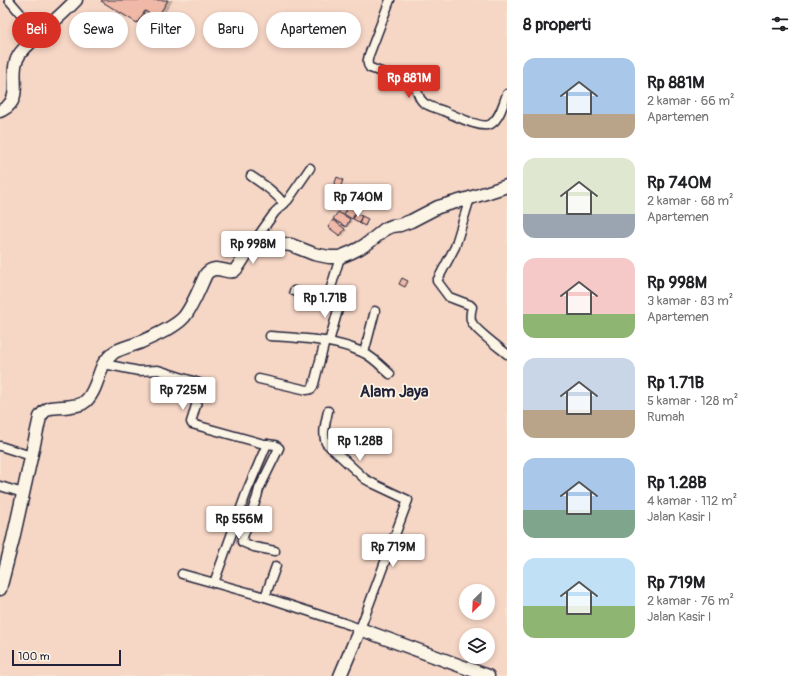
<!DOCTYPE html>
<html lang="id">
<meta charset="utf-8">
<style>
:root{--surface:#fff;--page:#f6f6f6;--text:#202124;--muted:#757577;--accent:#d93025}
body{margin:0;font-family:Pangolin,sans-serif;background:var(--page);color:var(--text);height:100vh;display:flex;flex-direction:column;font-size:15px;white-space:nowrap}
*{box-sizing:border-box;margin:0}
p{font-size:13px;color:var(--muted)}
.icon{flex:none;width:22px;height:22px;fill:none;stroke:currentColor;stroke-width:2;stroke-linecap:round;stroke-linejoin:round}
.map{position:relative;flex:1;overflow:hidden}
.details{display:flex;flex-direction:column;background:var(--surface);width:300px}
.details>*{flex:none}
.guide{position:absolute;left:12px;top:12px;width:380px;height:36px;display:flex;gap:8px}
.needle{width:26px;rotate:204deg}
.controls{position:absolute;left:459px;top:584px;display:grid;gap:8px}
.controls a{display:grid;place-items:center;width:36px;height:36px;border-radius:50%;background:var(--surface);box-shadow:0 2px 6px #0003;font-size:20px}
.scale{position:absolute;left:12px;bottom:10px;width:109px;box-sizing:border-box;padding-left:4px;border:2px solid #22223b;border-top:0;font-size:11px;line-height:14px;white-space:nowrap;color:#22223b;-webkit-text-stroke:3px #fcf5e5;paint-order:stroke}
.price{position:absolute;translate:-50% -34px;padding:0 9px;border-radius:4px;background:#fff;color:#222;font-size:13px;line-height:26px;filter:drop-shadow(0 1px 2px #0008)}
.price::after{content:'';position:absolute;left:50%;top:24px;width:12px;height:9px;margin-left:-6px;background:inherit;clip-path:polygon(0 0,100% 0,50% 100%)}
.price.current{background:var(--accent);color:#fff}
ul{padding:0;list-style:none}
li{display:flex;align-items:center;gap:12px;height:100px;padding:0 16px}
li span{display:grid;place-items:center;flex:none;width:112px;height:80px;border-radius:12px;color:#555}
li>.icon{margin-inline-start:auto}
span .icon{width:48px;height:48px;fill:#fffc;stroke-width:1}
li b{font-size:17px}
h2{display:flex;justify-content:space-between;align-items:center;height:48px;padding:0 16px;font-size:17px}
.chip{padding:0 14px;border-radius:18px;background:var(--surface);box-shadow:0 2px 6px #0003;font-size:14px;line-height:36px}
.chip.current{background:var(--accent);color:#fff}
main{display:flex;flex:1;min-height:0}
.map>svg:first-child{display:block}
.built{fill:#f6d6c5;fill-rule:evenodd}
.shadow{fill:#0003}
.building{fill:#f0b8a6;stroke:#22223b}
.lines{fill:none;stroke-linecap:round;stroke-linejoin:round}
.street-casing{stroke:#22223b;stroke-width:11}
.secondary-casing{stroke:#22223b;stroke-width:15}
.street{stroke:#fcf5e5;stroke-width:8}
.secondary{stroke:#fcf5e5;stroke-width:12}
.labels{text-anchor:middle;stroke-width:3.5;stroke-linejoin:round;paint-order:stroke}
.quarter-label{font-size:16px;font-weight:bold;fill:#22223b;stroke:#fcf5e5}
</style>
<main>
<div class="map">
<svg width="507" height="676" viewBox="0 0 507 676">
<rect width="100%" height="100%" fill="#f8e3d2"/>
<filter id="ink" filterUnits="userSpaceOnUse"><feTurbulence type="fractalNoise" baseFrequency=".025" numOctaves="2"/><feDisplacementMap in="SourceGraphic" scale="8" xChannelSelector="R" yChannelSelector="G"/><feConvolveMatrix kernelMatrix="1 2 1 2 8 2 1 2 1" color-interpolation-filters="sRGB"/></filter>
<g filter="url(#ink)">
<path class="built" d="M0,0h507v676h-507zM466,591h22v22h-22zM466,635h22v22h-22z"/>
<g class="shadow">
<path d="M103,0h70l-12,20 -12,-8 -8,12 -39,-23z"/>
<path d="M338,179l5,3 -6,11 -6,-3z"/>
<path d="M350,207l9,5 -2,3 11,5 -2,5 -20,-11z"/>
<path d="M338,213l14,8 -4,6 -13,-8z"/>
<path d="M333,222l14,8 -4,6 -14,-9z"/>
</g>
<g class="building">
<path d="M102,0h66l-11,18 -12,-7 -8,12 -36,-22z"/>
<path d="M337,177l6,3 -3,8 -6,-3z"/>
<path d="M332,185l7,3 -3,6 -6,-3z"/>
<path d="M349,205l8,5 -5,9 -8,-5z"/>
<path d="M338,212l12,7 -4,8 -13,-8z"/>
<path d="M356,214l6,2 -3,6 -6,-3z"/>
<path d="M362,216l6,3 -3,7 -6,-3z"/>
<path d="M333,220l12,9 -5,7 -12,-9z"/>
<path d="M402,278l6,3 -3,6 -6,-3z"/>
</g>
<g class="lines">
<defs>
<g id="street">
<path d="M9,0l30,35"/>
<path d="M390,0l-21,55c-1,5 -3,8 1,13 14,5 30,9 43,18 7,4 3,11 11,17 6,4 14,6 20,8 10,4 38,19 47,13 9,-6 12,-20 16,-30"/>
<path d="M251,176c13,9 24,16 33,28"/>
<path d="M470,198l-15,49 -18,34 12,16 21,8 2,2c-1,4 -2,9 -1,13 1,8 29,28 36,34"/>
<path d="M251,246l24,-34 13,-12 22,-32"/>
<path d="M294,291c6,1 25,9 30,8 3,-1 5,-5 6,-8l10,-34"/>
<path d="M270,336c28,2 56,3 82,12 4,2 8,3 12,5 10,5 18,14 26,21"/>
<path d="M329,342l12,-43 -2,-4 -9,-4"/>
<path d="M364,353l11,-42"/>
<path d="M104,364l35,7 19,-1 41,13 1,1 1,4 -9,31 -1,3 1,2 72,20h3l-20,47 -33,92"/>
<path d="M259,379l48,11c4,0 6,-2 7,-6l11,-43"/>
<path d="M267,444l8,1 4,3 -20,41 -2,8 -15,43v2l12,5 21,4"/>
<path d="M0,446l31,10"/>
<path d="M0,486l23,7"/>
<path d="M182,574l83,23 85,28 10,4 48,-129 -34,-16 -9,-5 -39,-36c-4,-10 0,-22 2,-32"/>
<path d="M265,597l11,-31"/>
</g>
<g id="secondary">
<path d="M0,111c2,-1 6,-3 8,-5 13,-11 2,-33 9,-47 3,-8 10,-13 16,-19 14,-13 30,-26 43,-40"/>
<path d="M0,589l13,-50 27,-122c3,-5 5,-7 10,-9 8,-1 27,-1 33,-5 11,-6 15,-27 20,-38 2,-4 7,-9 10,-12 5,-4 21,-8 28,-11 13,-6 33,-14 43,-25 9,-11 16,-30 22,-43 10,-11 20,0 28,-3 3,-1 14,-21 17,-25l22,-3 18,2 23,9 15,3h11l12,-5 8,-4 8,-5 17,-14 7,-3 8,-1 11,-4 27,-14 32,-9 37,-12"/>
<path d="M340,676l20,-47 128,47"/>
</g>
</defs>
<use href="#street" class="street-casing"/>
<use href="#secondary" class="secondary-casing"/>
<use href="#street" class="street"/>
<use href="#secondary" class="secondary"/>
</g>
</g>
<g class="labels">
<g class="quarter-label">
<text x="394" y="397">Alam Jaya</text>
</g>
</g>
</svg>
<div class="controls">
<a><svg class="needle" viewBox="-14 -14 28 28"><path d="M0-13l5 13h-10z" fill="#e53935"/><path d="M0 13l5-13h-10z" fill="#757577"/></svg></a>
<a><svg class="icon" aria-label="layers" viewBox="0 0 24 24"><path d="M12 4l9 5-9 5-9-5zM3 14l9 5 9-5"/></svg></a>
</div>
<div class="scale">100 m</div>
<b class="price current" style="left:409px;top:99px">Rp 881M</b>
<b class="price" style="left:358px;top:218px">Rp 740M</b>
<b class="price" style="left:253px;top:265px">Rp 998M</b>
<b class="price" style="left:325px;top:319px">Rp 1.71B</b>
<b class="price" style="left:183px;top:411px">Rp 725M</b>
<b class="price" style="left:360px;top:462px">Rp 1.28B</b>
<b class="price" style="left:239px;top:540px">Rp 556M</b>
<b class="price" style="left:393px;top:568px">Rp 719M</b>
<div class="guide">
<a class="chip current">Beli</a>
<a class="chip">Sewa</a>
<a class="chip">Filter</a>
<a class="chip">Baru</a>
<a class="chip">Apartemen</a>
</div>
</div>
<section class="details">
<h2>8 properti<svg class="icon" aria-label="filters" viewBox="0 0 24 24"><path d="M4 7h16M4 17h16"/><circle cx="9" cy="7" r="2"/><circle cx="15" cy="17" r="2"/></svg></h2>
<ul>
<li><span style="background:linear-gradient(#a9c7e8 70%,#b9a48a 0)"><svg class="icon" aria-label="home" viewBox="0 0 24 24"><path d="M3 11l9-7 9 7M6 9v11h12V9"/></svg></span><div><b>Rp 881M</b><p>2 kamar · 66 m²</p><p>Apartemen</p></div></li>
<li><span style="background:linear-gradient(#dfe7d0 70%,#9aa5b1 0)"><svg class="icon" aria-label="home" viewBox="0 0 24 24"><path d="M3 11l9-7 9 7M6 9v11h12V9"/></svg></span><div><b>Rp 740M</b><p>2 kamar · 68 m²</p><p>Apartemen</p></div></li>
<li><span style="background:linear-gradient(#f6c9c9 70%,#8fb573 0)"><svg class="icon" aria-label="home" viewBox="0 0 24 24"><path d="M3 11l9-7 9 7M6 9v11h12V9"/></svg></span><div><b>Rp 998M</b><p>3 kamar · 83 m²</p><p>Apartemen</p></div></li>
<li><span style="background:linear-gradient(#c9d6e8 65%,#b9a48a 0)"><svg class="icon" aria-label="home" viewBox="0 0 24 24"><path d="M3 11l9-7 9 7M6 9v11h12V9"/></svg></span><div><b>Rp 1.71B</b><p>5 kamar · 128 m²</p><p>Rumah</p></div></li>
<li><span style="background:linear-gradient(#a9c7e8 65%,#7fa58c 0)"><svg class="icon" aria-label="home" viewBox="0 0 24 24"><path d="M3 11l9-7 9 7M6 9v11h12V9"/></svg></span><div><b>Rp 1.28B</b><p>4 kamar · 112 m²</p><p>Jalan Kasir I</p></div></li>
<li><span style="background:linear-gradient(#bfe0f5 60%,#8fb573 0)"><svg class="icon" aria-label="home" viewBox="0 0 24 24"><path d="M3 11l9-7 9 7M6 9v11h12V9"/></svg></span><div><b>Rp 719M</b><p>2 kamar · 76 m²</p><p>Jalan Kasir I</p></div></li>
</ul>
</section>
</main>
